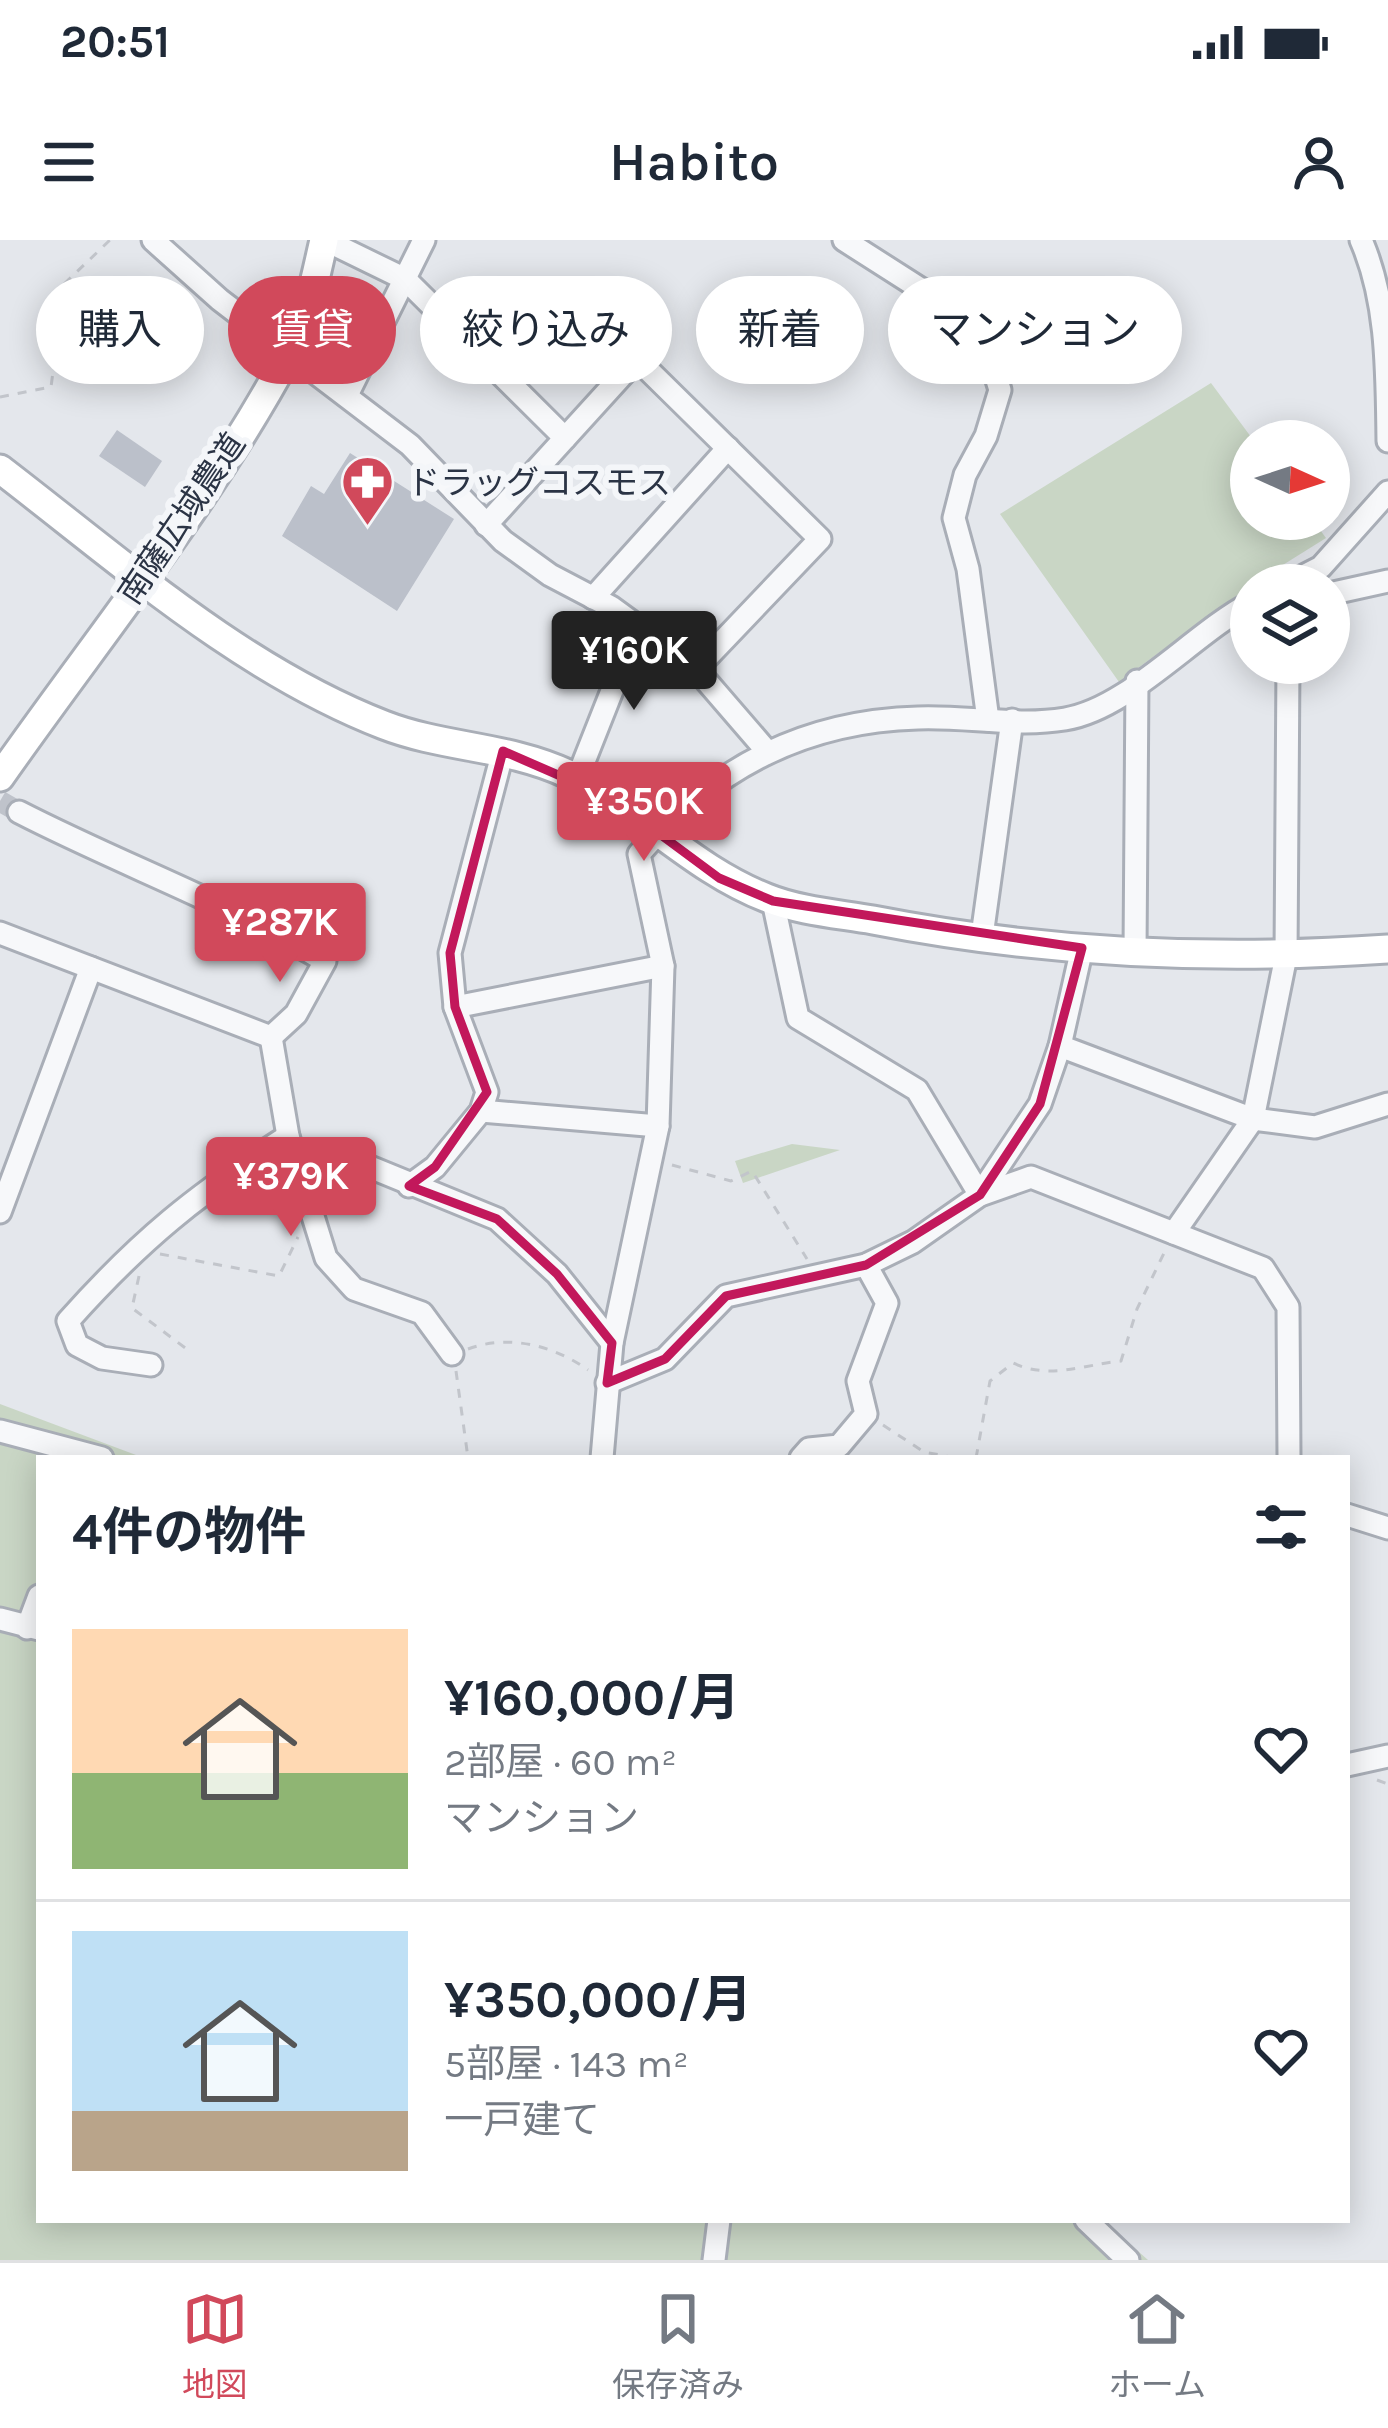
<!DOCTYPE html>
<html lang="ja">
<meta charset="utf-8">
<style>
:root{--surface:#fff;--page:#f2f2f3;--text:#1f2937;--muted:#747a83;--line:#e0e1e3;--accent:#d1495b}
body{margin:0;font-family:Karla,"Noto Sans JP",sans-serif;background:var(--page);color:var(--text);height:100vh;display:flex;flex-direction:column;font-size:45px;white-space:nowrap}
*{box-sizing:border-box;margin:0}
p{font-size:39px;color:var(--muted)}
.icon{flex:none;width:66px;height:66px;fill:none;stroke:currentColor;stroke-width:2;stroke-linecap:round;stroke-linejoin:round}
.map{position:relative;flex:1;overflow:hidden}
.panel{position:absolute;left:36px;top:1215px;width:1314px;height:768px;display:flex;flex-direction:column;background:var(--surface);border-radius:0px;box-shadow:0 6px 30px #0003}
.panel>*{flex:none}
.hud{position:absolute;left:36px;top:36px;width:1317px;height:108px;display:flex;gap:24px}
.needle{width:78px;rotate:93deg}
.fabs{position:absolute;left:1230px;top:180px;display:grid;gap:24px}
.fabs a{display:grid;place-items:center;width:120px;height:120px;border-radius:50%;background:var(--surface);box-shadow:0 6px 30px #0003;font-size:60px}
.price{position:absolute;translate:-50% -102px;padding:0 27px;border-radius:12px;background:var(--accent);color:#fff;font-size:39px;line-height:78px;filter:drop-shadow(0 3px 6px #0008)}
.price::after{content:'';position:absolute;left:50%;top:72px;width:36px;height:27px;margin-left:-18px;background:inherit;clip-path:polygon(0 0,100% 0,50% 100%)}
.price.selected{background:#222;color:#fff}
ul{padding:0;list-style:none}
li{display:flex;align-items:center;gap:36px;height:300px;padding:0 36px}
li+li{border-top:3px solid var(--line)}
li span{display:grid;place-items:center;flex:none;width:336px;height:240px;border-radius:0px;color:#555}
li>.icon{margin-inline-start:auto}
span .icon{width:144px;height:144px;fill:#fffc;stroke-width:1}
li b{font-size:51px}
h2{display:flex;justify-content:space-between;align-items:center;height:144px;padding:0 36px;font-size:51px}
.chip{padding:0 42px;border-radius:54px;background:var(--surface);box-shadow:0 6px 30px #0003;font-size:42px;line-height:108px}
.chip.selected{background:var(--accent);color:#fff}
.status{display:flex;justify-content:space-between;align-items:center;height:84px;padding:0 60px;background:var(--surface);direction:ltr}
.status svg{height:33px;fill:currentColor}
header{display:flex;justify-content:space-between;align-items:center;height:156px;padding:0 36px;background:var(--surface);font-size:54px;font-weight:600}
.dock{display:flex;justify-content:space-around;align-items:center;height:168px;border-top:3px solid var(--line);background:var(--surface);font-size:33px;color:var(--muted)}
.dock a{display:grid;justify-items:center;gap:6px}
.dock .selected{color:var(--accent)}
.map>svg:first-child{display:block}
.green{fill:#c9d6c5}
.building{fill:#bbc0ca}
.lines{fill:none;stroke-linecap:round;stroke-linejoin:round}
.street-tunnel{stroke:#bfc3cb;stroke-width:21;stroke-dasharray:21 10;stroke-linecap:butt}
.street-casing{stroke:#a9aeb7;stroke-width:27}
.secondary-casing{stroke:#a9aeb7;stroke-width:33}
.path{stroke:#c2c5cb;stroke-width:3;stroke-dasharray:9 9;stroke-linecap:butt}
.street{stroke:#f7f8fa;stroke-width:21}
.secondary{stroke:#fff;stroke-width:27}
.marked{fill:none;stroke:#c2185b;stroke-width:9;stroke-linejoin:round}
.labels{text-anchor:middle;stroke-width:12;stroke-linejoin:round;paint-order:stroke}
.poi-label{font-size:33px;fill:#2b3445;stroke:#f4f6f9;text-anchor:start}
.street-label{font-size:33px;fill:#2b3445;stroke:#f4f6f9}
</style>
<div class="status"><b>20:51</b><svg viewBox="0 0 49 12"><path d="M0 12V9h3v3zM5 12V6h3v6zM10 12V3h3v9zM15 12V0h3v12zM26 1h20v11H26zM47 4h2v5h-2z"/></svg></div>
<header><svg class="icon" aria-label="menu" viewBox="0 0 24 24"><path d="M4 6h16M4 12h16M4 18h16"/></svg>Habito<svg class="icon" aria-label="person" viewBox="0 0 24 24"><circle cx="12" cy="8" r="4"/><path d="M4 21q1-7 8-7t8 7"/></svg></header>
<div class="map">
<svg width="1388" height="2020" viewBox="0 0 1388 2020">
<rect width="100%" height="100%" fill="#e4e7ec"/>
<g class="green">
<path d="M1211,143l43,58 -3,78h61l14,19 -75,47 -132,97 -119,-168z"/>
<path d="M792,904l48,6 -97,33 -8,-22z"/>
<path d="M0,1164l144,54h-105v762h1064l45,40h-1148z"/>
</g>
<g class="building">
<path d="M117,190l45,31 -17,26 -46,-31z"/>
<path d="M350,213l104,66 -57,92 -115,-75 29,-50 13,8z"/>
</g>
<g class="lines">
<path class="street-tunnel" d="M0,561l19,11"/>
<defs>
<g id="street">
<path d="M153,0l67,60 190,145 93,96 47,34 61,32 85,62 69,80"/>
<path d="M325,0l80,39 160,159"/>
<path d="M844,0l119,76 26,38 11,36 -14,46 -21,39 -11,43 14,51 20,151"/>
<path d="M1361,0c27,62 26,133 27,201"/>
<path d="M348,153l76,-153"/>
<path d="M486,285l151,-166 183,180 -124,130"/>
<path d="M1286,345l35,-18 67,-75"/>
<path d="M1329,354l59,-13"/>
<path d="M593,358l135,-150"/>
<path d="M577,539l61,-154"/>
<path d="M19,572c101,52 209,91 306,149l-29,53 -25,23"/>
<path d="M773,661l25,117 119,72 63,105"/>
<path d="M0,693l271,104"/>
<path d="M982,696l30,-216"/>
<path d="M1082,708l-22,98 193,73 62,8 73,-23"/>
<path d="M1135,712l2,-271"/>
<path d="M455,767l208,-41"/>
<path d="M271,797l17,99 38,122 28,31 68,24 30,41"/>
<path d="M481,871l177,15"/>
<path d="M297,919l28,-5 40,11 132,54 60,55 55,69"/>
<path d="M409,946l26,-19 46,-56 6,-19 -32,-85 -5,-54 53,-202"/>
<path d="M980,954l60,-90 20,-58"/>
<path d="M0,972l91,-244"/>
<path d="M1174,993l79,-114 33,-163 2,-293"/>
<path d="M151,1125l-49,-7 -25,-13 -9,-24c72,-81 129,-127 220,-185"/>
<path d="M607,1143l58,-24 61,-63 140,-31 47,-23 67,-47 51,-18 232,91 25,39 1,151"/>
<path d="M0,1191l102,27"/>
<path d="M602,1218l10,-115 46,-217 5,-160 -24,-112c75,-86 165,-133 279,-136 48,-2 99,9 147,1 63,-10 129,-86 186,-116"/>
<path d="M801,1218l8,-9 30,-3 27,-32 -8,-33 29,-78 -21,-38"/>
<path d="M1347,1275l41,13"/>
<path d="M0,1379l39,10"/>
<path d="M27,1388l12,-32"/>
<path d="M1347,1525l41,-9"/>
<path d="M1086,1980l42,40"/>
<path d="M714,2020l5,-40"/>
</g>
<g id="secondary">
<path d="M0,229c120,92 242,201 384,256 59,23 125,21 184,49 71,34 124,95 199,124 32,13 72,16 106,22 169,33 343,41 515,29"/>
<path d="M0,537c96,-137 210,-276 289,-424 19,-35 26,-74 35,-113"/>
</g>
</defs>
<use href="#street" class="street-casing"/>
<use href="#secondary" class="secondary-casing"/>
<g class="path">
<path d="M0,157l51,-10 5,-38 -10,-33 14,-28 50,-48"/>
<path d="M672,925l59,16 21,-10 55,88"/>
<path d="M160,1014l119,22 19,-39"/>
<path d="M139,1036l-7,32 56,42"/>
<path d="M468,1109c40,-15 85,-4 120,21"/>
<path d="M456,1131l12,87"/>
<path d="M883,1185l41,27 32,6"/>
<path d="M976,1218l14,-77 23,-18c37,17 69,2 108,-2l16,-52 28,-58"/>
<path d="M1377,1540l11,4"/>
</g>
<use href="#street" class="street"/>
<use href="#secondary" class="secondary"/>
</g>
<path class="marked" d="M503,511l108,47 108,80 54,23 309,47 -42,156 -60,91 -114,70 -140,31 -61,63 -58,24 5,-40 -55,-69 -60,-55 -88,-33 26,-19 52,-75 -32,-85 -5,-54z"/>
<defs>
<symbol id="pharmacy-pin" viewBox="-11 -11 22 30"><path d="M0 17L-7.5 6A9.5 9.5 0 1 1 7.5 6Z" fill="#d1495b" stroke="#f4f6f9"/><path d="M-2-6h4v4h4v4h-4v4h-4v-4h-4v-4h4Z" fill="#fff"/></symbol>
</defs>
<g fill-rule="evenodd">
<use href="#pharmacy-pin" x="338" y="212" width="59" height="81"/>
</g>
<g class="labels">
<g class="poi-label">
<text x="407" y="254">ドラッグコスモス</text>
</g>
<g class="street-label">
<text transform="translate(181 278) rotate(-56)" y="12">南薩広域農道</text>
</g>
</g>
</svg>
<div class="fabs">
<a><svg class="needle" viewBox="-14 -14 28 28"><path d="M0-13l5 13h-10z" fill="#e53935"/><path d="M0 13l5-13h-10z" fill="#747a83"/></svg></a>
<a><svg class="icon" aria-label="layers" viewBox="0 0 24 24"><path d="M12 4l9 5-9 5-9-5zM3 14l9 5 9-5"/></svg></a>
</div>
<b class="price selected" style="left:634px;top:473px">¥160K</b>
<b class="price" style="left:644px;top:624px">¥350K</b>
<b class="price" style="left:280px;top:745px">¥287K</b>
<b class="price" style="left:291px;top:999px">¥379K</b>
<div class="hud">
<a class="chip">購入</a>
<a class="chip selected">賃貸</a>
<a class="chip">絞り込み</a>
<a class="chip">新着</a>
<a class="chip">マンション</a>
</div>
<section class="panel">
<h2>4件の物件<svg class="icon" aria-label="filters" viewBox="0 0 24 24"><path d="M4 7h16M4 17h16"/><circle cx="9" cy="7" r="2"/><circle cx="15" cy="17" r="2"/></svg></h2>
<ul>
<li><span style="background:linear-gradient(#ffd9b3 60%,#8fb573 0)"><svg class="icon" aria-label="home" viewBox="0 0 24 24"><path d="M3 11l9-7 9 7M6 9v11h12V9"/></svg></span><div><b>¥160,000/月</b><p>2部屋 · 60 m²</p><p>マンション</p></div><svg class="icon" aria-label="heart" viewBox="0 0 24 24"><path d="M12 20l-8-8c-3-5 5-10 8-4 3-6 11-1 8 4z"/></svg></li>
<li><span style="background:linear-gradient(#bfe0f5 75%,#b9a48a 0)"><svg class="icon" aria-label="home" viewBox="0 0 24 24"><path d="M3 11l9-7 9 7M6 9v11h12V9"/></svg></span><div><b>¥350,000/月</b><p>5部屋 · 143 m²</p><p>一戸建て</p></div><svg class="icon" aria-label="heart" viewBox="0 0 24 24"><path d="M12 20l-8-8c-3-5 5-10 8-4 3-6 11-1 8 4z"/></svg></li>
</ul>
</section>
</div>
<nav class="dock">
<a class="selected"><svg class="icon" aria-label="map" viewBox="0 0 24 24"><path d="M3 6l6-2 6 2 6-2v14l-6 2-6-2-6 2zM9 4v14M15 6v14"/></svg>地図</a>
<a><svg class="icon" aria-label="saved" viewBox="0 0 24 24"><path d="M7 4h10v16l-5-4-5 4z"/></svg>保存済み</a>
<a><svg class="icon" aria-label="home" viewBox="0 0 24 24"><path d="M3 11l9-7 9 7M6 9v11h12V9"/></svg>ホーム</a>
</nav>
